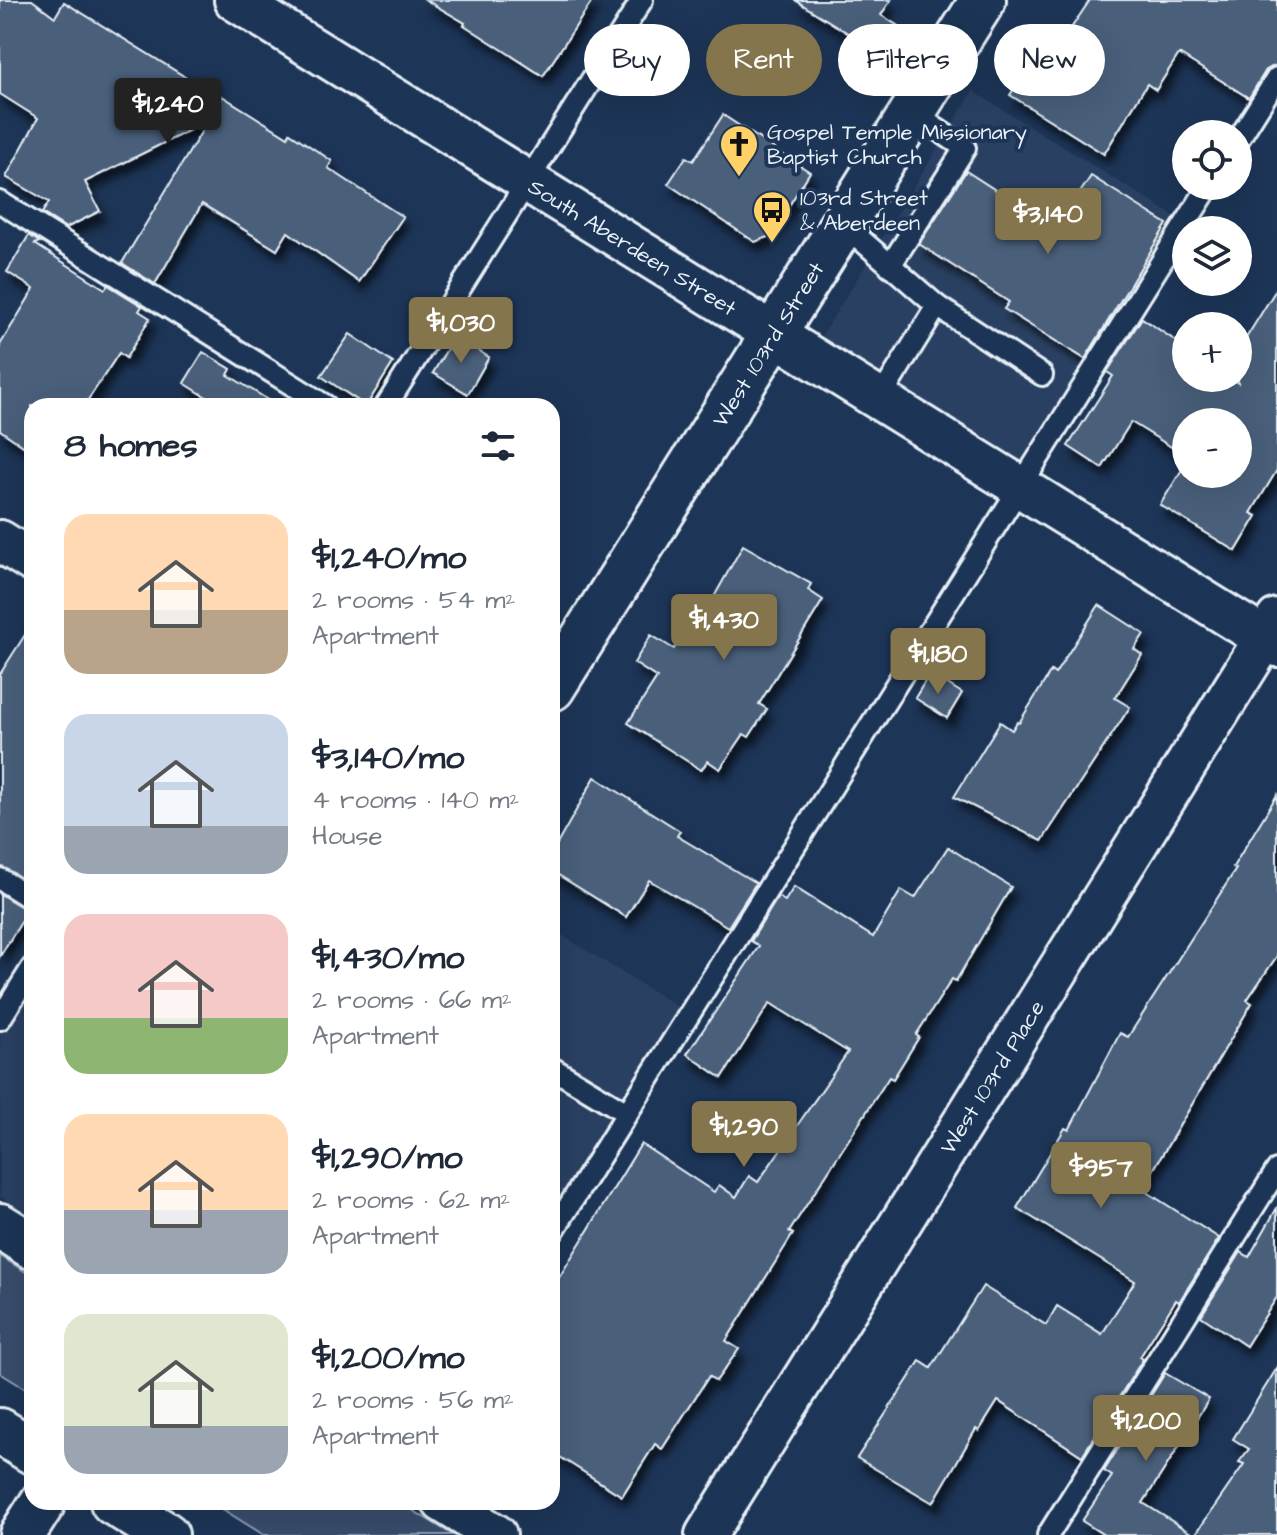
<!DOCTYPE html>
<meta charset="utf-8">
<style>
:root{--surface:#fff;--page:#f2f2f3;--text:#1f2937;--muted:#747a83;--accent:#84754c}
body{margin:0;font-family:"Architects Daughter",sans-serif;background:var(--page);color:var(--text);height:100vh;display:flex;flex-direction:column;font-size:30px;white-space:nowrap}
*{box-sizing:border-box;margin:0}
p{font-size:26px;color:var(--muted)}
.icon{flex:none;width:44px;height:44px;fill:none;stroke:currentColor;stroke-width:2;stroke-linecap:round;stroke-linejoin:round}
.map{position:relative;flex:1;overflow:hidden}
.sheet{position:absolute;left:24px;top:398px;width:536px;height:1112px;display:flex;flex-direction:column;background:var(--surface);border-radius:24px;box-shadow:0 8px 32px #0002}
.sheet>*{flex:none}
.banner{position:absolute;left:584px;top:24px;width:572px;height:72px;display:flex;gap:16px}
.fabs{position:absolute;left:1172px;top:120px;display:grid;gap:16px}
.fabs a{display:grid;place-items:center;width:80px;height:80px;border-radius:50%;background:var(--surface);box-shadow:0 8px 32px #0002;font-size:40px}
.price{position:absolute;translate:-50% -68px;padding:0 18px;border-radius:8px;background:var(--accent);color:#fff;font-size:26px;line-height:52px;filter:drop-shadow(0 2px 4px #0008)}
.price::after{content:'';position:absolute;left:50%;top:48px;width:24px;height:18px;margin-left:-12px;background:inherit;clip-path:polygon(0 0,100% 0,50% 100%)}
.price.current{background:#222;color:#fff}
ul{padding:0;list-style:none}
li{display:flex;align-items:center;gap:24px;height:200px;padding:0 40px}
li span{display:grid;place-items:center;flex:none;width:224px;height:160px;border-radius:24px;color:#555}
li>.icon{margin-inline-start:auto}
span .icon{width:96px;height:96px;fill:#fffc;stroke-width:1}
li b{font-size:34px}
h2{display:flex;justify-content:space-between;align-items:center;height:96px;padding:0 40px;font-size:34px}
.chip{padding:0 28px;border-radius:36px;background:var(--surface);box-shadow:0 8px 32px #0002;font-size:28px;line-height:72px}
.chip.current{background:var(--accent);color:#fff}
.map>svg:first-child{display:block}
.built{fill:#2a4162}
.green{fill:#374d6c;stroke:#909fb2;stroke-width:2}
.building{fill:#495e7a;stroke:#e8f1f8;stroke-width:2;filter:url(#shadow)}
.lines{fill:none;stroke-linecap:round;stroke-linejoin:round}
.lane-casing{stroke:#e8f1f8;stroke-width:26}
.street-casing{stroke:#e8f1f8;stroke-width:46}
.secondary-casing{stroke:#e8f1f8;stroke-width:50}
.highway-casing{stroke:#e8f1f8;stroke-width:50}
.lane{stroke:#1d3557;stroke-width:20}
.street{stroke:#1d3557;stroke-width:40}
.secondary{stroke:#1d3557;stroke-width:44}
.highway{stroke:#1d3557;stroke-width:44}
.labels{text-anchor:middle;stroke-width:8;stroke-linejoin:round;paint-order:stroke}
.poi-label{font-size:22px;fill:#e8f1f8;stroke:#1d3557;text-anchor:start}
.street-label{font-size:22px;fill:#e8f1f8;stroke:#1d3557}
</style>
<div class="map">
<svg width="1277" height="1535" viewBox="0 0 1277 1535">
<defs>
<filter id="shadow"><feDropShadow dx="5" dy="9" stdDeviation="4" flood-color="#0009"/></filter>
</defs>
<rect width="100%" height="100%" fill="#1d3557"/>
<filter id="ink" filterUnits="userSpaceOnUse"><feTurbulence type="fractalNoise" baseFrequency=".0125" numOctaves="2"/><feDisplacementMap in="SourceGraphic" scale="16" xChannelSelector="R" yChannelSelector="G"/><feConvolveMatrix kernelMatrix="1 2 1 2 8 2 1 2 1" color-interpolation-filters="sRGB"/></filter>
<g filter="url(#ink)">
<g class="built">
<path d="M973,91l206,128 -161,259 -205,-128z"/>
<path d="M552,929l131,81 -131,213z"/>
<path d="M32,968v248l-32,-20v-177z"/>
</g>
<g class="green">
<path d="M0,1256l32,20v117l-32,-20z"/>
<path d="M211,1502h188l54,33h-189z"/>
</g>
<g class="building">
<path d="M0,0h32l23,17 9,-15 157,97 1,-3 66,41 2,-4 42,28 -4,7 75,49 -44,65 -71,-50 -11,18 -75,-46 -47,80 -33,-21 86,-142 -123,61 15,29 -34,17 -24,-15 7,-11 -43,-25 32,-59 -38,-24z"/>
<path d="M426,0h167l-50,76 -79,-51 1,-2z"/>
<path d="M795,0h96l-10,15 19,12 -17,28z"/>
<path d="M1090,0h187v65l-11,5 -17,28 -70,-44 -23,36 -9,-6 -43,70 -94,-59 28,-42 11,8z"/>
<path d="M723,115l87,57 -40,64 -15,6 -87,-58 18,-27 7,4z"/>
<path d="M966,171l90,58 35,-53 76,48 -82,135 -81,-50 5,-7 -90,-58z"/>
<path d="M29,235l10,7 -4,2 70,45 3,-4 34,21 -3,5 11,7 -24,40 -7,-5 -35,53h-52v46l-32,-22v-85l34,-56 -27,-17z"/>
<path d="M1277,288v182l-26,43 6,3 -21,35 -76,-46 26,-42v11h52v-52h-52v34l-55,-34 -29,46 -34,-22 45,-70 -6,-4 35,-54 44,30v30h44l8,5v-32z"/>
<path d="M350,334l43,29 -27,43 -45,-30z"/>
<path d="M454,337l35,20 -21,37 -35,-21z"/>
<path d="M203,352l28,17 -3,6 50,31h-57l-37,-23z"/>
<path d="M743,545l68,39 -3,6 15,10 -64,104 8,5 -18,28 -5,-3 -24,35 -12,-8 -7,9 -73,-47 29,-45 -23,-15 17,-28 23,14 25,-39 6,3z"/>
<path d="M1099,605l45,29 -10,15 8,6 -27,43 15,9 -88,134 -88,-44 46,-75 12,8 5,-8 2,1 32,-52 4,3z"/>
<path d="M32,624v260l-32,-18v-192z"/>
<path d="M930,673l32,20 -15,25 -32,-20z"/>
<path d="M595,777l85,54 -3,5 79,47 -28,44 -79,-47 -23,37 -74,-46v-18z"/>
<path d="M1277,795v161l-30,44 5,3 -110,186 77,49 -40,64 -3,-2 -2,3 -34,54 3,2 -61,97 -84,-55 -19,30 -3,-2 -43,74 -76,-45 63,-97 11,7 52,-82 63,39 11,-19 45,28 33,-53 -118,-73 48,-80 4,2 51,-97 8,4 108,-168 -3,-2z"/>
<path d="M948,847l63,40 -55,94 -4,-2 -36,56 3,2 -26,42 -4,-2 -100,155 4,2 -67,107 13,8 -23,32 -7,-5 -47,73 -7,-5 -33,52 -70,-44v-163l89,-145 73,48 5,-7 17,12 13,-21 9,6 90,-130 -78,-49 -48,75 -35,-24 72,-108 -8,-5 27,-44 7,4 9,-14 79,50 28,-47 14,8z"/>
<path d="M0,894l28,17 -28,45z"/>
<path d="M1277,1208v89l-31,49 -45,-30 40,-64 8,5z"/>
<path d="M1277,1368v167h-82l49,-71 -5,-2 10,-13 -16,-10z"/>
<path d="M1165,1373l44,26 -66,104 51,32h-90l-22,-14 30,-45 -8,-5z"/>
</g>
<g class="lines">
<defs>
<g id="lane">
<path d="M1238,140l39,-62"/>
<path d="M0,202l326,204"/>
<path d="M843,224l94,82 -58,94"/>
<path d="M890,266l75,-118 -52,-35"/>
<path d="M937,306l105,69"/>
<path d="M386,406l256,-406"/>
<path d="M0,879l32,20"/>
<path d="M0,1019l32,-51"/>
<path d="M552,1068l75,45"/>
<path d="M552,1233l657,-1047"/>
<path d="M1048,1535l229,-365"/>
</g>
<g id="street">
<path id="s1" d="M235,0l1042,646"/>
<path d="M0,541l32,20"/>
<path d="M443,1502l53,33"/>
<path id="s2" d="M706,1535l571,-916"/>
</g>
<g id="secondary">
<path id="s3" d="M552,688l431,-688"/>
<path d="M0,1226l32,20"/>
<path d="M22,1535l21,-33"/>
</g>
<g id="highway">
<path d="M0,1431l32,20"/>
<path d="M113,1502l53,33"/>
</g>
</defs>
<use href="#lane" class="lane-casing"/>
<use href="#street" class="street-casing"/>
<use href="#secondary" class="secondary-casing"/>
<use href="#highway" class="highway-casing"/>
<use href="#lane" class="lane"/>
<use href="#street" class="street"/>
<use href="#secondary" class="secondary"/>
<use href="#highway" class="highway"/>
</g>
</g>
<defs>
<symbol id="church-pin" viewBox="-11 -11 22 30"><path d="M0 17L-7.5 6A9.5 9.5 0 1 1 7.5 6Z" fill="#ffd166" stroke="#1d3557"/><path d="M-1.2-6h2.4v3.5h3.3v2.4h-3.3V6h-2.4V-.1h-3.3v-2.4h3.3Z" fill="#111"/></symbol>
<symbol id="bus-pin" viewBox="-11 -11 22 30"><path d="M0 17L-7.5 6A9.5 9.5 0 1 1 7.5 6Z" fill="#ffd166" stroke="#1d3557"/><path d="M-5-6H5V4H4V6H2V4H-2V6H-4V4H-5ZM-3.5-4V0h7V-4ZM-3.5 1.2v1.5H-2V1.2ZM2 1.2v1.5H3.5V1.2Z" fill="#111"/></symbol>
</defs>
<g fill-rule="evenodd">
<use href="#church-pin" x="717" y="122" width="44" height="60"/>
<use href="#bus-pin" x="750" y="188" width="44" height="60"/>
</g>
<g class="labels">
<g class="poi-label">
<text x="767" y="139">Gospel Temple Missionary<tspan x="767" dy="25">Baptist Church</tspan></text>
<text x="800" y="205">103rd Street<tspan x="800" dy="25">&amp; Aberdeen</tspan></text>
</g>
<g class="street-label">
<text dy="8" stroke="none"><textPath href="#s1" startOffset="468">South Aberdeen Street</textPath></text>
<text dy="8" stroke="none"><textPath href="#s3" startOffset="406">West 103rd Street</textPath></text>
<text dy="8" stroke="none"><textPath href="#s2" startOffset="540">West 103rd Place</textPath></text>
</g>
</g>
</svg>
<div class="fabs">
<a><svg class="icon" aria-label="locate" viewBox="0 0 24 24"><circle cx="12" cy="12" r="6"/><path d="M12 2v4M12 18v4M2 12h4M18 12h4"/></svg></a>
<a><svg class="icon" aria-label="layers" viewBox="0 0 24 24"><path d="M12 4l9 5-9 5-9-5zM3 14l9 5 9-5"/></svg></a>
<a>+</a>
<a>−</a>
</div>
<b class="price current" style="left:168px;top:146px">$1,240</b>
<b class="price" style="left:1048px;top:256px">$3,140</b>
<b class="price" style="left:461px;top:365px">$1,030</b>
<b class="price" style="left:724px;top:662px">$1,430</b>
<b class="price" style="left:938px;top:696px">$1,180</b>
<b class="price" style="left:744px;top:1169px">$1,290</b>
<b class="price" style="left:1101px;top:1210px">$957</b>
<b class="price" style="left:1146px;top:1463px">$1,200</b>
<div class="banner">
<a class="chip">Buy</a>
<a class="chip current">Rent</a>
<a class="chip">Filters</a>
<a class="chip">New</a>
</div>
<section class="sheet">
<h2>8 homes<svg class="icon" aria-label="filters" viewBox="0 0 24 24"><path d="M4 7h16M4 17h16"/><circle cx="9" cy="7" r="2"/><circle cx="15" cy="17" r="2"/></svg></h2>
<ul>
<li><span style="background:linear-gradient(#ffd9b3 60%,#b9a48a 0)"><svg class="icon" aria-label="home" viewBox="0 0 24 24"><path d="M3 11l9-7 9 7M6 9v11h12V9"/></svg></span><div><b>$1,240/mo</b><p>2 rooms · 54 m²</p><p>Apartment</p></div></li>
<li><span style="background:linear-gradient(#c9d6e8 70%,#9aa5b1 0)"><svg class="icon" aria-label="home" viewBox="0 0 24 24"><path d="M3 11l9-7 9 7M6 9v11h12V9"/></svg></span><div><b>$3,140/mo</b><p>4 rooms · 140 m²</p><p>House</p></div></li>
<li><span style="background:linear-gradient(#f6c9c9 65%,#8fb573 0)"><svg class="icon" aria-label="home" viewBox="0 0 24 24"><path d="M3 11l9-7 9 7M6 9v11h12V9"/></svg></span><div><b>$1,430/mo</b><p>2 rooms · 66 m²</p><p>Apartment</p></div></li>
<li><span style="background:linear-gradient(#ffd9b3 60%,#9aa5b1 0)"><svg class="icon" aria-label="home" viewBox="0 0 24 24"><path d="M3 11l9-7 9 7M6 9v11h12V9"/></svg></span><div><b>$1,290/mo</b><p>2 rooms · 62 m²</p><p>Apartment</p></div></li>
<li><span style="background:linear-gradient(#dfe7d0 70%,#9aa5b1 0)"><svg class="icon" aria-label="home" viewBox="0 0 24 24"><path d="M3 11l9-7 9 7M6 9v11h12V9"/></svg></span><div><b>$1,200/mo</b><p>2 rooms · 56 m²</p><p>Apartment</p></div></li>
</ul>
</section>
</div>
